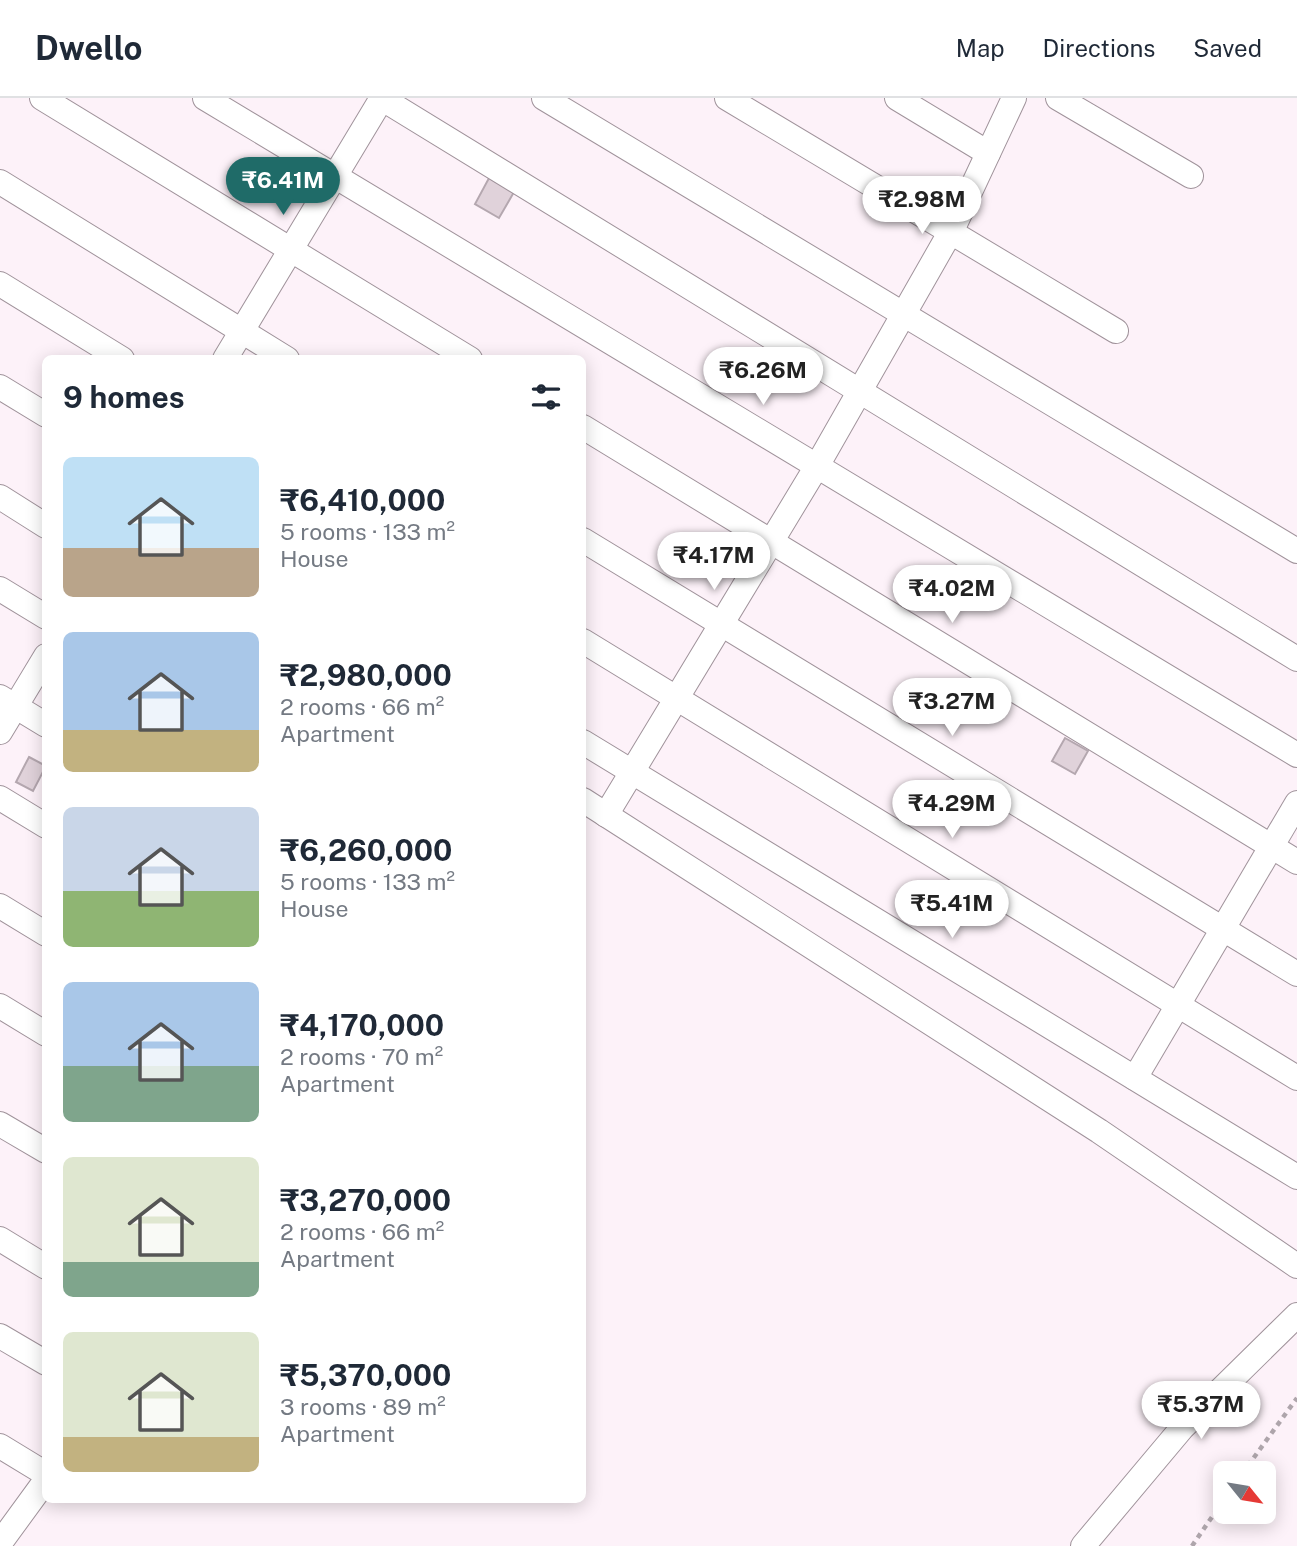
<!DOCTYPE html>
<meta charset="utf-8">
<style>
:root{--surface:#fff;--page:#f2f2f3;--text:#1f2937;--muted:#747a83;--line:#e0e1e3;--accent:#1f6b68}
body{margin:0;font-family:"Public Sans",sans-serif;background:var(--page);color:var(--text);height:100vh;display:flex;flex-direction:column;font-size:26px;white-space:nowrap}
*{box-sizing:border-box;margin:0}
p{font-size:23px;color:var(--muted)}
.icon{flex:none;width:38px;height:38px;fill:none;stroke:currentColor;stroke-width:2;stroke-linecap:round;stroke-linejoin:round}
.map{position:relative;flex:1;overflow:hidden}
.sheet{position:absolute;left:42px;top:257px;width:544px;height:1148px;display:flex;flex-direction:column;background:var(--surface);border-radius:10px;box-shadow:0 4px 18px #0003}
.sheet>*{flex:none}
.needle{width:46px;rotate:120deg}
.tools{position:absolute;left:1213px;top:1363px;display:grid;gap:14px}
.tools a{display:grid;place-items:center;width:63px;height:63px;border-radius:10px;background:var(--surface);box-shadow:0 4px 18px #0003;font-size:35px}
.price{position:absolute;translate:-50% -60px;padding:0 16px;border-radius:24px;background:#fff;color:#222;font-size:23px;line-height:46px;filter:drop-shadow(0 2px 4px #0008)}
.price::after{content:'';position:absolute;left:50%;top:42px;width:21px;height:16px;margin-left:-10px;background:inherit;clip-path:polygon(0 0,100% 0,50% 100%)}
.price.on{background:var(--accent);color:#fff}
ul{padding:0;list-style:none}
li{display:flex;align-items:center;gap:21px;height:175px;padding:0 21px}
li span{display:grid;place-items:center;flex:none;width:196px;height:140px;border-radius:10px;color:#555}
li>.icon{margin-inline-start:auto}
span .icon{width:84px;height:84px;fill:#fffc;stroke-width:1}
li b{font-size:30px}
h2{display:flex;justify-content:space-between;align-items:center;height:84px;padding:0 21px;font-size:30px}
header{display:flex;align-items:center;gap:42px;box-sizing:border-box;height:98px;padding:0 35px;background:var(--surface);border-bottom:2px solid var(--line)}
header strong{font-size:33px}
nav{display:flex;gap:38px;margin-inline-start:auto;font-size:24px}
.map>svg:first-child{display:block}
.building{fill:#e0d2da;stroke:#b4a7af;stroke-width:2}
.lines{fill:none;stroke-linecap:round;stroke-linejoin:round}
.minor-casing{stroke:#a0939b;stroke-width:26}
.path{stroke:#aea5ab;stroke-width:4.5;stroke-dasharray:5 5;stroke-linecap:butt}
.minor{stroke:#fff;stroke-width:24}
</style>
<header>
<strong>Dwello</strong>
<nav><a>Map</a><a>Directions</a><a>Saved</a></nav>
</header>
<div class="map">
<svg width="1297" height="1448" viewBox="0 0 1297 1448">
<rect width="100%" height="100%" fill="#fdf2f9"/>
<g class="building">
<path d="M489,80l25,14 -15,26 -24,-14z"/>
<path d="M1065,640l23,13 -13,23 -23,-13z"/>
<path d="M29,659l17,9 -13,25 -17,-9z"/>
</g>
<g class="lines">
<defs>
<g id="minor">
<path d="M42,0l428,261"/>
<path d="M205,0l1092,657"/>
<path d="M381,0l916,561"/>
<path d="M544,0l753,453"/>
<path d="M727,0l389,233"/>
<path d="M897,0l91,55"/>
<path d="M1058,0l133,78"/>
<path d="M0,84l287,177"/>
<path d="M0,186l122,75"/>
<path d="M225,261l157,-261"/>
<path d="M0,289l46,28"/>
<path d="M583,329l714,435"/>
<path d="M0,399l46,29"/>
<path d="M583,442l714,434"/>
<path d="M0,491l46,28"/>
<path d="M583,543l714,437"/>
<path d="M0,599l46,28"/>
<path d="M0,634l46,-76"/>
<path d="M583,644l714,435"/>
<path d="M0,700l46,28"/>
<path d="M583,702l516,331 198,135"/>
<path d="M606,717l211,-349 138,-242 59,-126"/>
<path d="M0,808l46,28"/>
<path d="M0,908l46,28"/>
<path d="M1135,980l162,-275"/>
<path d="M0,1026l46,27"/>
<path d="M0,1141l46,28"/>
<path d="M0,1238l46,27"/>
<path d="M0,1348l46,28"/>
<path d="M0,1445l46,-63"/>
<path d="M1083,1448l99,-118 115,-113"/>
</g>
</defs>
<use href="#minor" class="minor-casing"/>
<g class="path">
<path d="M1242,1376l55,-76"/>
<path d="M1192,1448l33,-48"/>
</g>
<use href="#minor" class="minor"/>
</g>
</svg>
<div class="tools">
<a><svg class="needle" viewBox="-14 -14 28 28"><path d="M0-13l5 13h-10z" fill="#e53935"/><path d="M0 13l5-13h-10z" fill="#747a83"/></svg></a>
</div>
<b class="price on" style="left:283px;top:119px">₹6.41M</b>
<b class="price" style="left:922px;top:138px">₹2.98M</b>
<b class="price" style="left:763px;top:309px">₹6.26M</b>
<b class="price" style="left:714px;top:494px">₹4.17M</b>
<b class="price" style="left:952px;top:527px">₹4.02M</b>
<b class="price" style="left:952px;top:640px">₹3.27M</b>
<b class="price" style="left:952px;top:742px">₹4.29M</b>
<b class="price" style="left:952px;top:842px">₹5.41M</b>
<b class="price" style="left:1201px;top:1343px">₹5.37M</b>
<section class="sheet">
<h2>9 homes<svg class="icon" aria-label="filters" viewBox="0 0 24 24"><path d="M4 7h16M4 17h16"/><circle cx="9" cy="7" r="2"/><circle cx="15" cy="17" r="2"/></svg></h2>
<ul>
<li><span style="background:linear-gradient(#bfe0f5 65%,#b9a48a 0)"><svg class="icon" aria-label="home" viewBox="0 0 24 24"><path d="M3 11l9-7 9 7M6 9v11h12V9"/></svg></span><div><b>₹6,410,000</b><p>5 rooms · 133 m²</p><p>House</p></div></li>
<li><span style="background:linear-gradient(#a9c7e8 70%,#c2b280 0)"><svg class="icon" aria-label="home" viewBox="0 0 24 24"><path d="M3 11l9-7 9 7M6 9v11h12V9"/></svg></span><div><b>₹2,980,000</b><p>2 rooms · 66 m²</p><p>Apartment</p></div></li>
<li><span style="background:linear-gradient(#c9d6e8 60%,#8fb573 0)"><svg class="icon" aria-label="home" viewBox="0 0 24 24"><path d="M3 11l9-7 9 7M6 9v11h12V9"/></svg></span><div><b>₹6,260,000</b><p>5 rooms · 133 m²</p><p>House</p></div></li>
<li><span style="background:linear-gradient(#a9c7e8 60%,#7fa58c 0)"><svg class="icon" aria-label="home" viewBox="0 0 24 24"><path d="M3 11l9-7 9 7M6 9v11h12V9"/></svg></span><div><b>₹4,170,000</b><p>2 rooms · 70 m²</p><p>Apartment</p></div></li>
<li><span style="background:linear-gradient(#dfe7d0 75%,#7fa58c 0)"><svg class="icon" aria-label="home" viewBox="0 0 24 24"><path d="M3 11l9-7 9 7M6 9v11h12V9"/></svg></span><div><b>₹3,270,000</b><p>2 rooms · 66 m²</p><p>Apartment</p></div></li>
<li><span style="background:linear-gradient(#dfe7d0 75%,#c2b280 0)"><svg class="icon" aria-label="home" viewBox="0 0 24 24"><path d="M3 11l9-7 9 7M6 9v11h12V9"/></svg></span><div><b>₹5,370,000</b><p>3 rooms · 89 m²</p><p>Apartment</p></div></li>
</ul>
</section>
</div>
